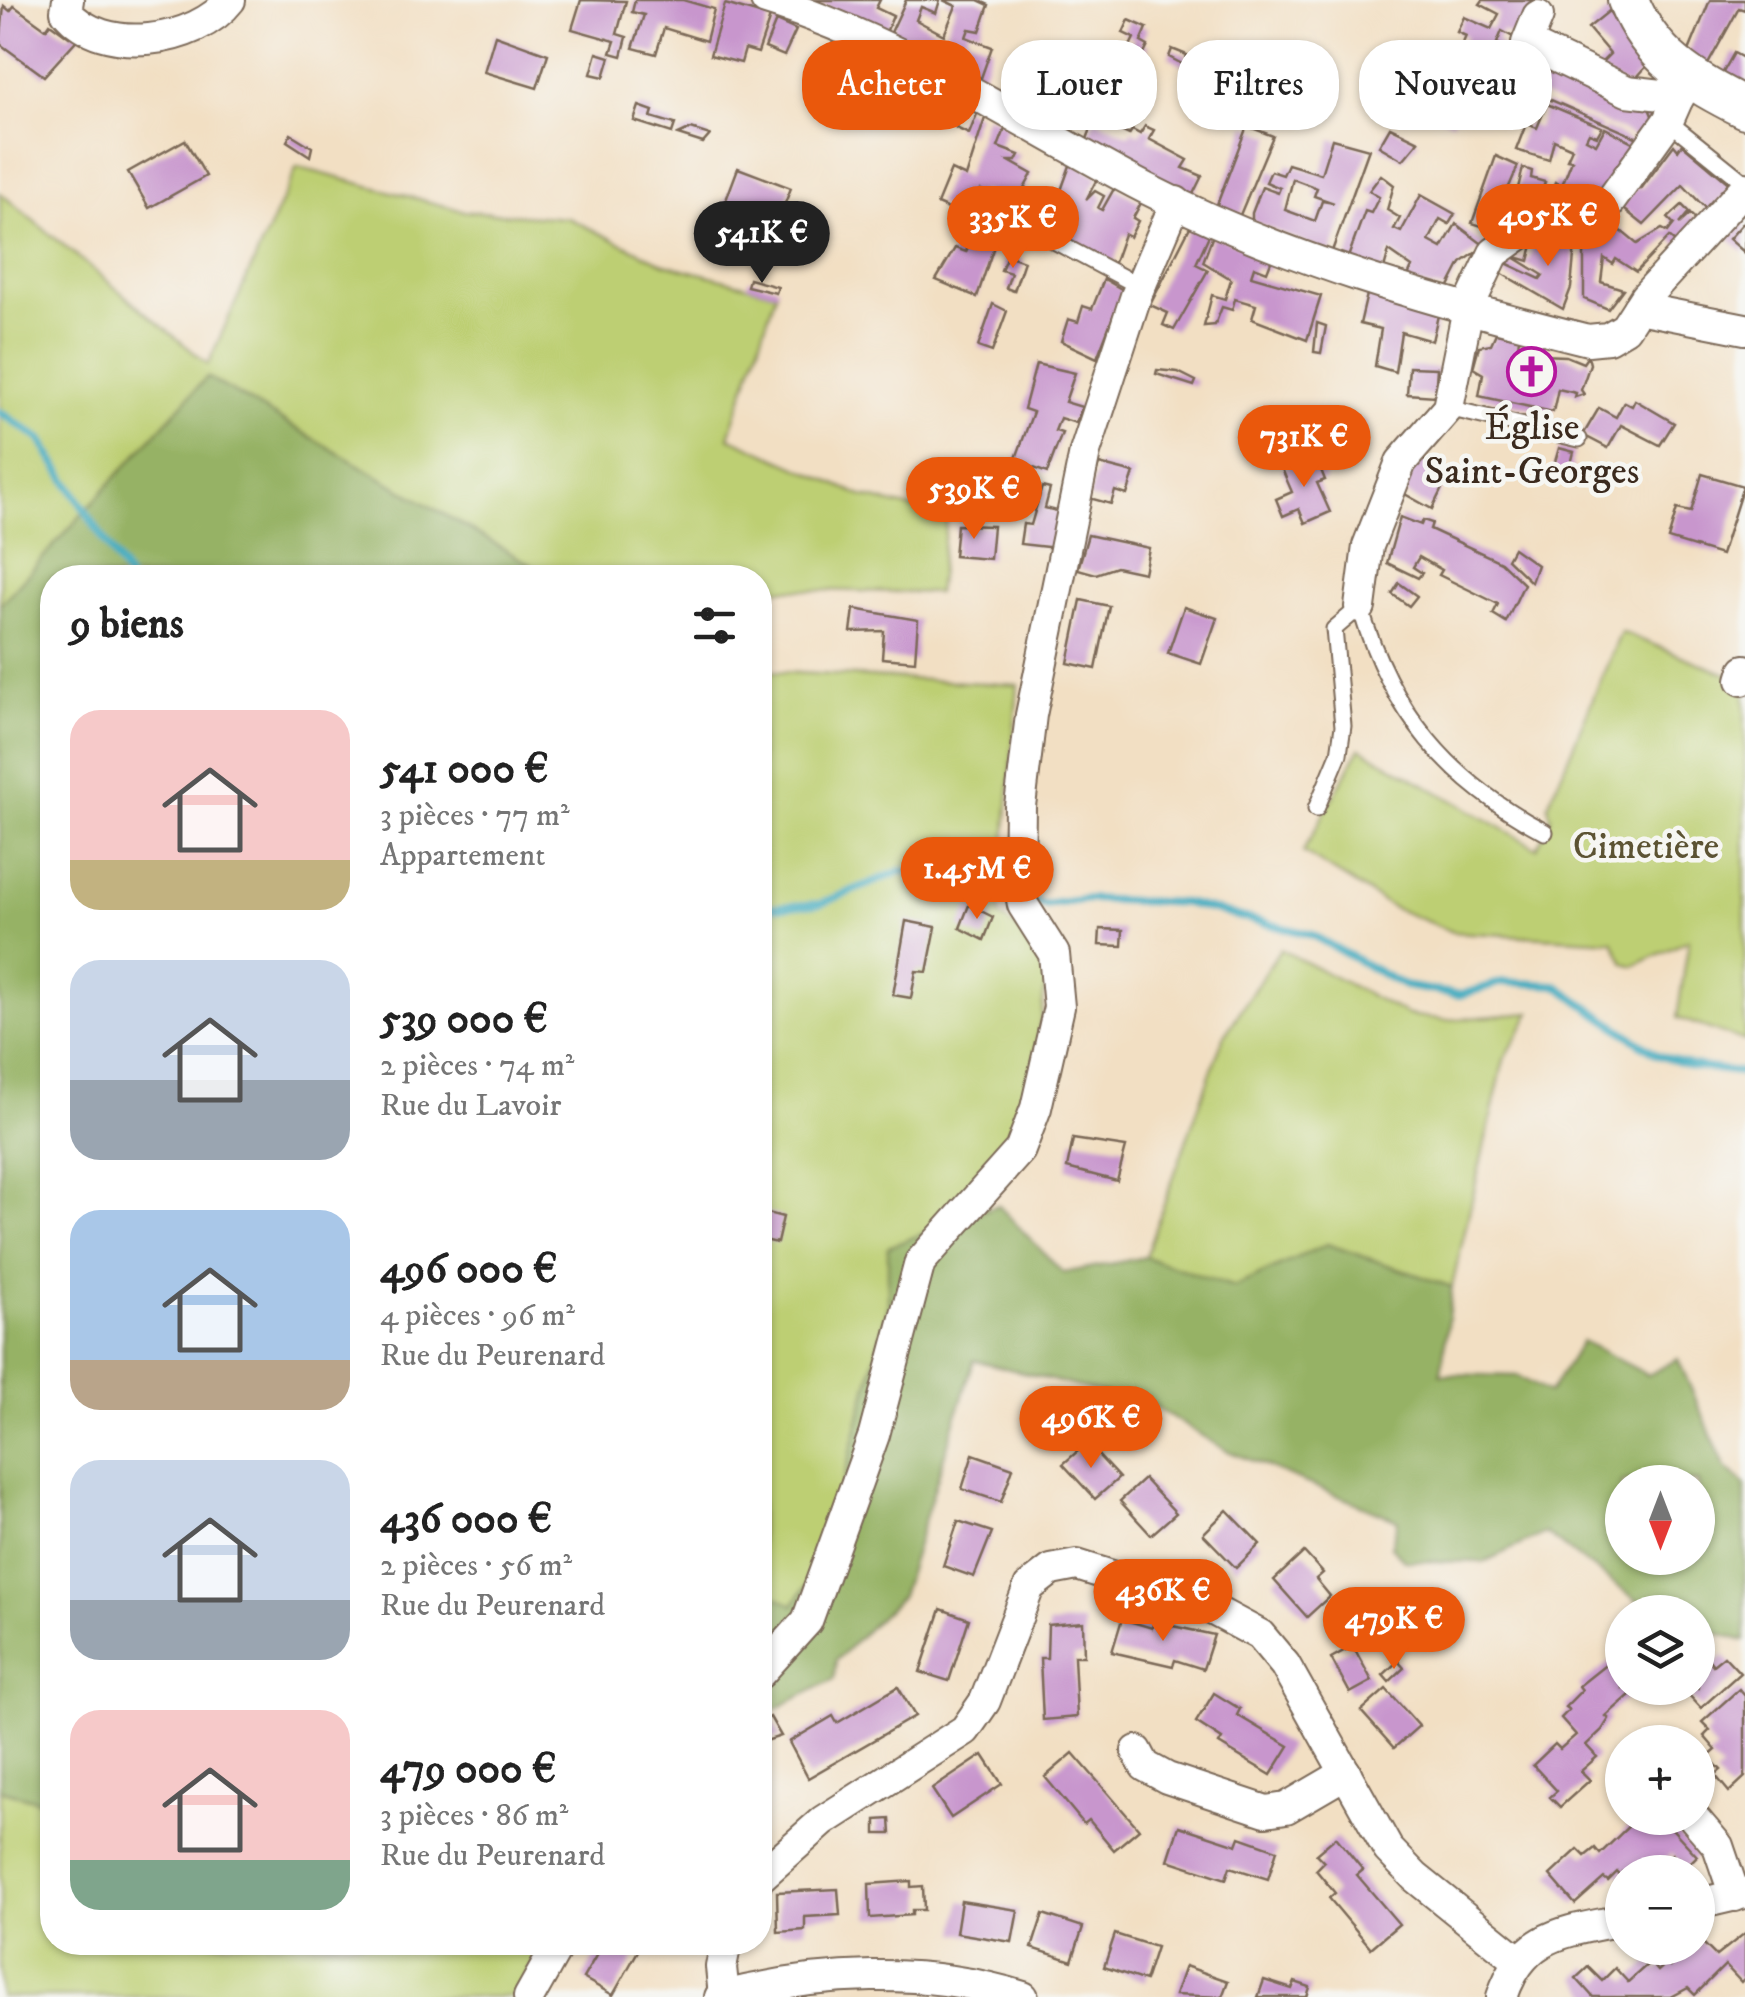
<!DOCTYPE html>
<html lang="fr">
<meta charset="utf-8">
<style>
:root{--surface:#fff;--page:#f2f2f2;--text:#222;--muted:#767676;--accent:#ea580c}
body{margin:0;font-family:"IM FELL DW Pica",serif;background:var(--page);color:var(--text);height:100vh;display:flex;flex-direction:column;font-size:38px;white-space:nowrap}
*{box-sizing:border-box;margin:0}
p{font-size:32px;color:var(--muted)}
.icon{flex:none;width:55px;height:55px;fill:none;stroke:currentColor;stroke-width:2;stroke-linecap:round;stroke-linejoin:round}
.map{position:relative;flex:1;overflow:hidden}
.panel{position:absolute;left:40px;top:565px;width:732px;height:1390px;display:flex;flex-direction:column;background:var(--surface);border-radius:40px;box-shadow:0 2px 8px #0004}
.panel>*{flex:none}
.top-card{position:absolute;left:802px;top:40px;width:792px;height:90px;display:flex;gap:20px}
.needle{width:65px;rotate:180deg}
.fabs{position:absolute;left:1605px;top:1465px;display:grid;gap:20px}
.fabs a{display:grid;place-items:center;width:110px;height:110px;border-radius:50%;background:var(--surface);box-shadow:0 2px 8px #0004;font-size:50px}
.price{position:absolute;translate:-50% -85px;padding:0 22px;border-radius:35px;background:var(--accent);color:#fff;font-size:32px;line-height:65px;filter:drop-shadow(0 2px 5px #0008)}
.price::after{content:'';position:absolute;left:50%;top:60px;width:30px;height:22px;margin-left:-15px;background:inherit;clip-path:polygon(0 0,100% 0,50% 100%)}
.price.current{background:#222;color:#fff}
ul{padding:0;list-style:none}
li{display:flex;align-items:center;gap:30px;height:250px;padding:0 30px}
li span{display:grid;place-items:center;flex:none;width:280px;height:200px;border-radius:30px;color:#555}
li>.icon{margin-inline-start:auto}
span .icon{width:120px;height:120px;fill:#fffc;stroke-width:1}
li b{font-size:42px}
h2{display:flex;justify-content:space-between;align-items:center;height:120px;padding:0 30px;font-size:42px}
.chip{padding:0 35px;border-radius:40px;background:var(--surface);box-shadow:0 2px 8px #0004;font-size:35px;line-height:90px}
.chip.current{background:var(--accent);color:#fff}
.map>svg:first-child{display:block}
.green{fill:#bdcf73;stroke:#7c7c48;stroke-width:2.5}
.forest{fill:#96b265;stroke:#686e42;stroke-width:2.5;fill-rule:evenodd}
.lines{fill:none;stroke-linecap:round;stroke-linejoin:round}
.stream{stroke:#3ea9bd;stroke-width:8}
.building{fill:#c896cd;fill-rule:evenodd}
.service-casing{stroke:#7b6958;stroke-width:19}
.minor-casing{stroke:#7b6958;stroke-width:34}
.tertiary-casing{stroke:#7b6958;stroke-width:44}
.service{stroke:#fff;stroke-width:15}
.minor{stroke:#fff;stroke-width:30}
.tertiary{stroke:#fff;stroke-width:40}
.labels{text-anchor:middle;stroke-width:9;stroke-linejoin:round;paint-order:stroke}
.poi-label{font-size:38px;fill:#3b2a1e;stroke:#f6f6f2}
.park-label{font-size:38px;fill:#5c5333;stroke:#f6f6f2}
</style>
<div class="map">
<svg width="1745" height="1997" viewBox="0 0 1745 1997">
<rect width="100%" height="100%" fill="#f6f6f2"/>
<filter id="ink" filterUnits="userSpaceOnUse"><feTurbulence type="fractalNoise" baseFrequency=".01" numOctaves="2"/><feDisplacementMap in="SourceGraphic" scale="20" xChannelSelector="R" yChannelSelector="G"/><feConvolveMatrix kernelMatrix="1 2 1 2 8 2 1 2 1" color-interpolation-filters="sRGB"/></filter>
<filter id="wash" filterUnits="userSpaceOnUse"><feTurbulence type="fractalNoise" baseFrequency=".0048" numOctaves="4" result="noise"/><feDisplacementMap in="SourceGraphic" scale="40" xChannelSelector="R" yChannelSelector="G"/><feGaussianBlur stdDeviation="2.25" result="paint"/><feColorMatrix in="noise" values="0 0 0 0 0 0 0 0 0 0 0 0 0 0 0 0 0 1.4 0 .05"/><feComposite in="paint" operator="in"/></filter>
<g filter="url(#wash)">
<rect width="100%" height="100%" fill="#f2dfc3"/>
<g class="green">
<path d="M297,167l167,44 104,7 97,46 111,29 -47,144 133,59 85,21 -10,76 -166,-4 -9,82 256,14 -19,231 36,25 12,34 -18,126 -29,59 -60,201 -180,332v-1115l-208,-1 -345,-200 -207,228v-412l208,171z"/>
<path d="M1621,632l124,49v360l-68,-23 12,-78 -55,26 -10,-3 -11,-22 -160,-9 -60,-24 -90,-56 57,-104 177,100 14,-30 -3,-13z"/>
<path d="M1280,949l128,66 38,5 85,-7 -27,47 -52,227 -125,-43 -93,43 -89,-30 78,-219z"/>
<path d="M0,1790l52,14v138l493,1 -30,54h-515z"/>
</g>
<g class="forest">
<path d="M207,377l345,200 -500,1v1226l-52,-14v-1185z"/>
<path d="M998,1205l65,68 82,-16 89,30 93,-43 125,43 -11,87 76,2 32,17 33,-52 66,34 30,-16 48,109 19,16v157l-47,-13v-16h-45l-108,-79 -61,29 -79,-1 -14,-14 7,-27 -173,-70 -72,-44 -179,-46 -73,236 -65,64 -2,19 -74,38v-129l33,17 30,-44 65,-254v-60zM1622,1482h76v76h-76z"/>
</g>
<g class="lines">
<g class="stream">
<path d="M0,412l40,27 88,139"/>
<path d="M1033,901l11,4 45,-6 96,4 127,32 92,51 56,9 43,-13 53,3 102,70 33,11 54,7"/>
<path d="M760,908l60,-4 81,-33 82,10 28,11"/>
</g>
</g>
<g id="blocks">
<g class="building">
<path d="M581,0l45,1 -9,33 10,3 -5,19 -11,-3 4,-12 -43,-12z"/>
<path d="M635,0h48l31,9 -8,32 -42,-13 -8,26 -23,-6 11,-33 -12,-3z"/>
<path d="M814,0h66l-4,8 17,8 -9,21z"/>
<path d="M906,0h34l-4,13 -15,-6 -5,13 28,15 12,-29 -13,-6h35l11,5 -9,26 -11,-2 -3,8 26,10 -11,31 -93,-39z"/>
<path d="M1483,0h56l-24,38 -13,-7 -5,12 5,3 -10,21 -7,-4 -11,29 -11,2 -11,28 -19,-8 33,-78 -9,-4 7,-15 27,12 8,-15 -19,-10z"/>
<path d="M1710,0h35v10l-6,-2 -32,58 -20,-10z"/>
<path d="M725,4l45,13 -12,36 -13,-4 -4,14 -31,-8z"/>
<path d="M4,6l6,5 4,-5 32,23 4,-6 19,14 5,-8 7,6 -37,41 -44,-32z"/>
<path d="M1609,11l37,56 -18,20 -33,-18 15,-15 -22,-26z"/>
<path d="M1129,20l18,8 -6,14 7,4 -5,10 -12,-5 -4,9 -12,-5 5,-9 8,4 6,-12 -11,-5z"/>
<path d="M776,21l20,9 -12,26 -19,-8z"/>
<path d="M495,35l53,19 -11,34 -53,-16z"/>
<path d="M1172,49l15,6 -3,10 -15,-8z"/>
<path d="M597,53l13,4 -6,20 -13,-3z"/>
<path d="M1734,53l11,6v29l-24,-12z"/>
<path d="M1522,58l127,50 4,10 -13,21 -130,-57z"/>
<path d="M1489,89l12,7 -12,20 -12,-7z"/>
<path d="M1523,96l18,7 -12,16 -20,-5z"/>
<path d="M1547,104l55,23 -5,9 -8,-3 -3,6 10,5 9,-16 31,16 -43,68 -15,-8 -4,10 -29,-6 10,-26 7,3 10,-25 -5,-1 5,-11 -18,-8 -5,20 -33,-10 10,-26 11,4z"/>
<path d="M639,106l14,5 -2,6 24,7 -3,9 -38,-12z"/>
<path d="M962,108l15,6 -8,20 -13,-6z"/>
<path d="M986,115l21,9 -9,23 21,8 -3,6h-7l23,13 -18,33 -33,-17 -7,18 34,18 -3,8 -6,-3 -22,66 -41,-17 19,-32 11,4 12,-30 -41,-18 14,-34 15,7z"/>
<path d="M1095,119l34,16 3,-5 8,4 5,-8 9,4 -5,9 39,21 -5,8 19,8 -10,20 -107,-52z"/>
<path d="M1247,126l26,10 -33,79 -24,-8z"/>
<path d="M1390,127l29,14 -16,19 -24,-14z"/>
<path d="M691,129l19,6 -7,8 -25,-8z"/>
<path d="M291,134l21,13 -2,9 -23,-15z"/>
<path d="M1332,139l37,10 -38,105 -79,-33v-8l10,-26 16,6 2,-5 -14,-6 5,-11 12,4 5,-11 33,10zM1293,179l24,9 -3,8 20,7 -12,-2 -7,20 -30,-11z"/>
<path d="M185,140l21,36 -57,32 -21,-36z"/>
<path d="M1682,144l50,42 -22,27 -27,-28 -39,40 -24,-19 18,-21 3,4 33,-44 4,5z"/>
<path d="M1496,156l22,10 -16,37 -12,14 18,6 -4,10 -32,-10z"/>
<path d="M1072,160l26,17 -12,23 9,-9 9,5 -6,12 4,2 13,-23 26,16 -8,15 5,3 -8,16 -6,-3 -12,34 -76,-47 14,-29 9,4z"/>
<path d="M738,168l53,20 -16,41 -52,-21z"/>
<path d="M1523,168l9,3 -1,7 14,4 -11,33 -6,3 -16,-6z"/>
<path d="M1381,175l13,10 -7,25 13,8 -6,11 7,3 20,-37 34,19 -6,10 -9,-5 -11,22 13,7 14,-24 29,22 -24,17 -14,27 -42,-7 7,-16 -23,-16 -7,25 -35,-16 18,-49 6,2 8,-16 -10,-6z"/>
<path d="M1682,205l7,7 -10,12 11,-10 11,10 -20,23 -12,-10 -33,35 -20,-13 -3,5 -9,-6 -3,24 22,7 -15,20 -24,-10v-45l24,-34 29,24 25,-15 6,3 6,-8 -6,-6z"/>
<path d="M1745,221v32l-16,-14z"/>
<path d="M1191,225l19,8 -14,31 12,6 -34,60 -11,-5 5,-12 -18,-8z"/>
<path d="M1553,234h23l-5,54 -8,21 -62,-36 5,-10 34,16 3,-4 -31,-19 17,5 5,-20 17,5z"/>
<path d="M1213,235l59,24 -5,13 -13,-5 -3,9 70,20 -14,44 -55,-21 4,-14 -21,-6 -3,11 -10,-3 -7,18 -11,1 8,-31 13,4 6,-20 -28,-17z"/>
<path d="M1007,255l17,6 -10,30 -8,-3 5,-15 -10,-3z"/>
<path d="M749,279l29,8 -2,6 -29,-7z"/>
<path d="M1104,279l19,11 -26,68 -36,-17 7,-22 10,3 5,-16 9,3z"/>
<path d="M1368,290l71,21 -7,30 -31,-9 -6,40 -20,-6 6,-37 -21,-5z"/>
<path d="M993,304l14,7 -15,41 -14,-5z"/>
<path d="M1317,323l9,3 -5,27 -7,-1z"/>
<path d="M1496,333l23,5 -1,8 25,5 -1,4 24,1 17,7 5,-7 2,8 -9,26 3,4 -9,3 1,-4 -18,-4 -5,23 -74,-16 4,-22 -10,-6 6,-22 12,-2z"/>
<path d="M1036,364l39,9 -10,29 17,5 -6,16 -16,-5 -5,13 7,2 -15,40 -32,-12 18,-49 -9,-3z"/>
<path d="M1409,367l28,1 -2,28 -28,-2z"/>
<path d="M1157,370l21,2 18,9 -2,5 -38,-12z"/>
<path d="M1635,400l39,23 -14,22 -39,-20 -13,23 -25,-13 16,-27 17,9 8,-15 8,4z"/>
<path d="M1346,418l20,4 -2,9 -19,-5z"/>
<path d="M1559,448l15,4 -3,12 4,5 -5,-1 -2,9 -16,-5z"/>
<path d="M1315,455l10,25 -8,3 13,29 -25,11 -6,-14 -16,7 -7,-17 16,-7 -10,-23z"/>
<path d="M1418,458l32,14 -18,37 -29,-16z"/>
<path d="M1099,464l35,9 -7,22 -12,-4 -4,13 -22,-6z"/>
<path d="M1702,474l41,12 -22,69 -53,-16 9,-30 14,3z"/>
<path d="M1042,487l8,2 -5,19 16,4 -4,36 -37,-4 3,-20 8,1z"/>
<path d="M1400,517l21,8 2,-5 9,3 -2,6 71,33 23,22 -18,38 -13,-8 5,-10 -59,-29 3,-5 -23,-13 -6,10 9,6 -4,5 -31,-15z"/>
<path d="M957,525l36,1 -3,33 -36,-3z"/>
<path d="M1088,535l61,13 -5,25 -28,-6 -20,7 -18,-5z"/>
<path d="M1513,548l24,17 -6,17 -24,-23z"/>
<path d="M1399,583l18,13 -8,10 -17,-12z"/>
<path d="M1081,600l28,6 -13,63 -28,-6z"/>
<path d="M1184,607l33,11 -16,46 -33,-11z"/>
<path d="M854,609l64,11 -3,41 -33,-3 2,-27 -33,1z"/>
<path d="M969,905l24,12 -9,23 -24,-12z"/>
<path d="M906,921l30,6 -9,45 -11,-1 -5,27 -18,-3z"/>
<path d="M1100,929l23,1 -1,16 -23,-1z"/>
<path d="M1073,1139l53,8 -9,34 -50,-13z"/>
<path d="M760,1211l23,6 -6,26 -17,-4z"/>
<path d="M1087,1443l32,35 -24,21 -32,-35z"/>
<path d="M973,1454l40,14 -12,34 -39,-13z"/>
<path d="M1144,1479l32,34 -25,22 -31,-34z"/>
<path d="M1227,1510l33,34 -24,24 -33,-34z"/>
<path d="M958,1521l34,11 -18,45 -31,-11z"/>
<path d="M1304,1552l19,21 -7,6 14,17 -23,21 -33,-37z"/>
<path d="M941,1609l28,10 -20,62 -29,-9z"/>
<path d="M1122,1619l30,9 2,-6 60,13 -11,34 -28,-9 -2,6 -61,-14z"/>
<path d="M1083,1622l1,34h-10l3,61 -34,3 -3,-62h7l1,-33z"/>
<path d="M1353,1646l19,35 -22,12 -19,-35z"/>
<path d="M1618,1655l4,4v29h16l-32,28 3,3 -7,11 -16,15 11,12 -16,14 9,9 -30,27 -10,-10 7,-6 -24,-26 22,-21 5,5 16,-14 -15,-17 8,-8 -4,-3 17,-17 -3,-4z"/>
<path d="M1705,1655l8,10 11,-9 16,17 -39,35 -15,-16 -6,5 -8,-9h26v-26z"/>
<path d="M1398,1661l6,7 -15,14 -6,-7z"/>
<path d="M898,1687l17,29 -107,62 -19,-36 44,-26 4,7z"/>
<path d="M1644,1688h26l-14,12z"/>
<path d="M1386,1689l33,37 -25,22 -33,-37z"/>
<path d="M1739,1689l6,7v81l-16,15 -14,-17 6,-5 -13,-13 8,-7 -12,-14 6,-6 -8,-8z"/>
<path d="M1214,1693l26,16 -3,6 52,31 -18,29 -52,-31 3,-5 -26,-17z"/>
<path d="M770,1717l11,19 -21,7v-20z"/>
<path d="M1073,1753l66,76 -25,21 -25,-30 -5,4 -39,-47z"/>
<path d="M983,1755l19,29 -51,34 -19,-29z"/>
<path d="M1637,1818h25l35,38 -12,12 -13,-14 -13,11 -6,-6 -16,13h-15v6l-5,-6 -9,9 -4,-3 -29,26 -25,-29 28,-26 7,7 10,-8 5,6z"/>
<path d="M890,1819l1,15h-15v-14z"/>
<path d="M1179,1826l58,19 3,-8 37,13 -9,29 -38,-12 -4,12 -58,-19z"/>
<path d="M1336,1837l27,33 -6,5 42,49 -28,24 -42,-50 6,-5 -19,-23 8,-8 -8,-8z"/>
<path d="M911,1881v6l12,-1 1,24h-12v5l-42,3 -1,-34z"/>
<path d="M838,1889l2,26 -35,2v13l-27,2 -1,-40z"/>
<path d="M961,1901l57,9 -6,32 -56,-9z"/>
<path d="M1043,1914l40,13 -11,34 -40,-13z"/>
<path d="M1745,1933v45l-4,4 -16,-17 -30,30 -7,-7 -17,9h-78l-17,-19 12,-11 14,14 13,-13 13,14 22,-20 8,9 9,-8 3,4 20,-19h8l1,-9 17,17z"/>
<path d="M1115,1934l41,13 -11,34 -41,-14z"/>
<path d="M604,1942h39l-30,53 -30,-17z"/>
<path d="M1185,1966l43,15 -6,16 -47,-2z"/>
<path d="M1264,1980l28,9 3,-7 15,5 -3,10h-49z"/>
</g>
</g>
</g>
<g filter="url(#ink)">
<use href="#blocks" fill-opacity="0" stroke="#7b6958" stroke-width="2.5"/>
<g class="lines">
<defs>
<g id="service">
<path d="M1668,121l77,62"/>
<path d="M986,205l153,81"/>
<path d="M1448,408l131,31"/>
<path d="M1316,809l23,-55 4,-28 -9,-97 26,-22c31,105 88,174 185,225"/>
</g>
<g id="minor">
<path d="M68,0l-2,11c36,46 131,32 164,-11"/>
<path d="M766,0c137,42 253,123 379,188 140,72 291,114 443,152l20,-2 17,-10 20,-31 100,-109"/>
<path d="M1538,16l-11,27 100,48 52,6"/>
<path d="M1638,308l107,21"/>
<path d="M1360,607l8,-61 33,-84 47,-54 20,-100 26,-55 37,-26 20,-6 36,3 12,-7 69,-96 19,-43"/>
<path d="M1742,680l3,-10"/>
<path d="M760,1673l47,-52 67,-186 46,-173 100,-112 16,-42 23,-101 -5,-53 -31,-49 -4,-23 1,-76 11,-91 54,-263 51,-156 40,-94"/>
<path d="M1137,1751l8,15 22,12 99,33 20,-3 60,-35"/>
<path d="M1694,1818l24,28 17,50"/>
<path d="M760,1877l63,-56 142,-91 20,-29 44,-114 22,-17 26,-5 127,40 56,30 25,30 103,184 27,28 104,84"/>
<path d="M1698,1904l47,-11"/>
<path d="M724,1996l-3,-29 5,-25"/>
<path d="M529,1997l31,-55"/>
<path d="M720,1997c97,-25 206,-31 303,0"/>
<path d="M1502,1997c21,-64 63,-65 120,-77"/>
</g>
<path id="tertiary" d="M1628,0c23,58 64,81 117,108"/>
</defs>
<use href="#service" class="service-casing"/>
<use href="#minor" class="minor-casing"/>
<use href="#tertiary" class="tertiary-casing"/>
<use href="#service" class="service"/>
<use href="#minor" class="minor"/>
<use href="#tertiary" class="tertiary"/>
</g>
</g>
<defs>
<symbol id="church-ring" viewBox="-11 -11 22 22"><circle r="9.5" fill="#f6f6f2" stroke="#b5179e" stroke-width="1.5"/><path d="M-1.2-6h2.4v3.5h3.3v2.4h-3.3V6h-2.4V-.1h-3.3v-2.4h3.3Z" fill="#b5179e"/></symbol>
</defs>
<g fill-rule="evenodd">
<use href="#church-ring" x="1504" y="344" width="55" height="55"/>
</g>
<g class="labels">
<g class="poi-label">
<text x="1532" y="439">Église<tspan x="1532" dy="44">Saint-Georges</tspan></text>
</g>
<g class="park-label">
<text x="1646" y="858">Cimetière</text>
</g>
</g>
</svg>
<div class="fabs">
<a><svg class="needle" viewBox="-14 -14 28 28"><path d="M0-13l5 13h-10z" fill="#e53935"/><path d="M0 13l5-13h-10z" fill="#767676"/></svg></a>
<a><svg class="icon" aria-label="layers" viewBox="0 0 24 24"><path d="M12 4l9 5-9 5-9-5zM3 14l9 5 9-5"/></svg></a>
<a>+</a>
<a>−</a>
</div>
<b class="price" style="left:1548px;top:269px">405K €</b>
<b class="price" style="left:1013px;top:271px">335K €</b>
<b class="price current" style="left:762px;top:286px">541K €</b>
<b class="price" style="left:1304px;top:490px">731K €</b>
<b class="price" style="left:974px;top:542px">539K €</b>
<b class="price" style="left:977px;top:922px">1.45M €</b>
<b class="price" style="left:1091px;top:1471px">496K €</b>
<b class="price" style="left:1163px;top:1644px">436K €</b>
<b class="price" style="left:1394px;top:1672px">479K €</b>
<div class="top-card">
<a class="chip current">Acheter</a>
<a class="chip">Louer</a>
<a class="chip">Filtres</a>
<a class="chip">Nouveau</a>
</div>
<section class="panel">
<h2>9 biens<svg class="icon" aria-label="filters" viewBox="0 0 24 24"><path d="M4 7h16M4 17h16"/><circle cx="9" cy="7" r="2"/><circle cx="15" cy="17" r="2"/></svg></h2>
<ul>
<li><span style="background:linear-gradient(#f6c9c9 75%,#c2b280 0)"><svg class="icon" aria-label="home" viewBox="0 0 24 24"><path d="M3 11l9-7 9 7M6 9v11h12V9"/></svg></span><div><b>541 000 €</b><p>3 pièces · 77 m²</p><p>Appartement</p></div></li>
<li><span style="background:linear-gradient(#c9d6e8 60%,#9aa5b1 0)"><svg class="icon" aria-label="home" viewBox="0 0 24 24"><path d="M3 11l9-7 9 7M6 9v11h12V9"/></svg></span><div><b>539 000 €</b><p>2 pièces · 74 m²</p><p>Rue du Lavoir</p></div></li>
<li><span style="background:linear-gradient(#a9c7e8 75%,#b9a48a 0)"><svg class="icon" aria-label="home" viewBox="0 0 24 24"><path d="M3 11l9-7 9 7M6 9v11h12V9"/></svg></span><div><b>496 000 €</b><p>4 pièces · 96 m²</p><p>Rue du Peurenard</p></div></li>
<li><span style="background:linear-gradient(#c9d6e8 70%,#9aa5b1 0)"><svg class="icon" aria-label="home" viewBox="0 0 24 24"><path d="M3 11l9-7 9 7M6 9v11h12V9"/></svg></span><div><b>436 000 €</b><p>2 pièces · 56 m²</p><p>Rue du Peurenard</p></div></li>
<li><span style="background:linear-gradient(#f6c9c9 75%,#7fa58c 0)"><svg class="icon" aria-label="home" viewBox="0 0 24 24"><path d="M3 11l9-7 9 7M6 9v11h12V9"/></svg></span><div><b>479 000 €</b><p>3 pièces · 86 m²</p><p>Rue du Peurenard</p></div></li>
</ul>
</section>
</div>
